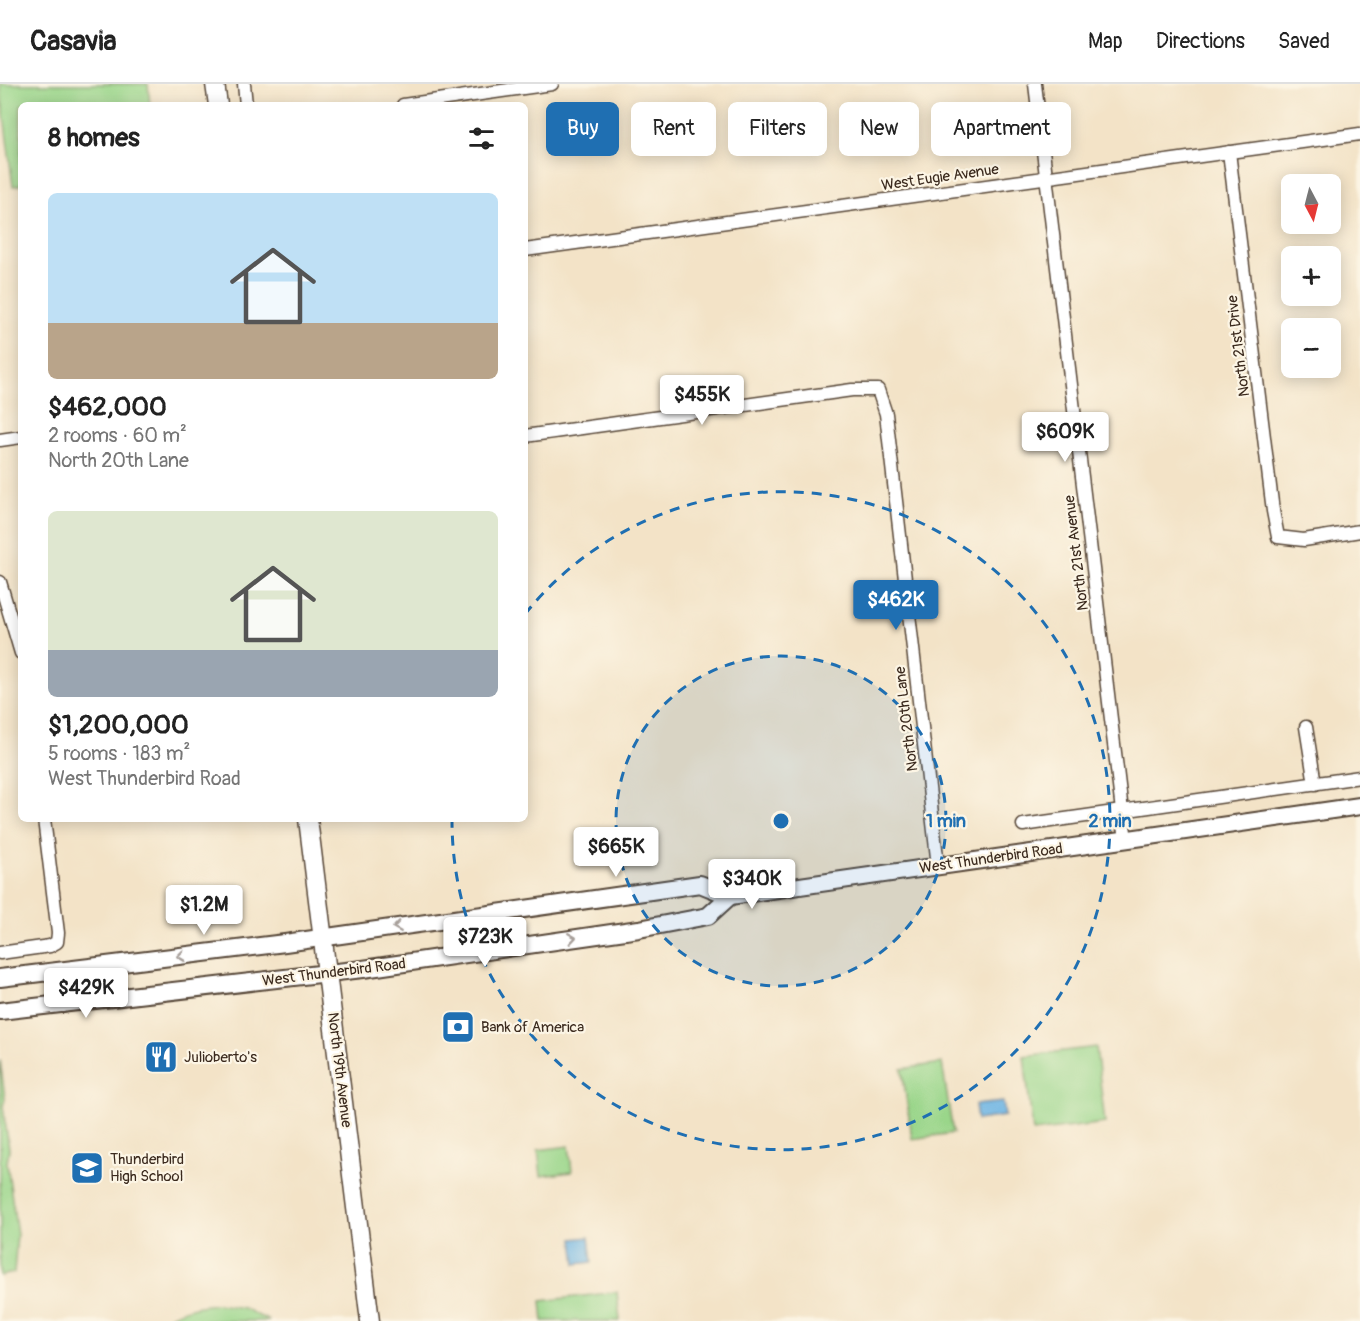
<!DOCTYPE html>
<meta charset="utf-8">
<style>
:root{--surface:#fff;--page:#f6f6f6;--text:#222;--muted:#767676;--line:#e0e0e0;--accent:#1f6fb2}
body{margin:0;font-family:Pangolin,sans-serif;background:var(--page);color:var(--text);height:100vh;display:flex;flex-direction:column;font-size:22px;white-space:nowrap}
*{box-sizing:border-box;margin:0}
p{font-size:20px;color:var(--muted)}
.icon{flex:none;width:33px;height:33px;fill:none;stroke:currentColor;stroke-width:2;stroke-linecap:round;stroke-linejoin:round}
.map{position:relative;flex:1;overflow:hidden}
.panel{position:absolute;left:18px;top:18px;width:510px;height:720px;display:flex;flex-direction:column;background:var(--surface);border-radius:9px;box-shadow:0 3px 15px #0003}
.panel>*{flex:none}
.hud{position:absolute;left:546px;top:18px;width:570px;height:54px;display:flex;gap:12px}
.needle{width:39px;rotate:173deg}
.tools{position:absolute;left:1281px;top:90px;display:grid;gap:12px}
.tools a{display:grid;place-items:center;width:60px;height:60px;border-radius:9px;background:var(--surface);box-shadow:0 3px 15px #0003;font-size:30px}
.price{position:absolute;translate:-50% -51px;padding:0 14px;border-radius:6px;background:#fff;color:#222;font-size:20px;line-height:39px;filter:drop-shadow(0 2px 3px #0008)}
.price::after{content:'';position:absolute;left:50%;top:36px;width:18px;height:14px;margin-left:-9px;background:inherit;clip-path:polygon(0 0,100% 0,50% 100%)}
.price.active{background:var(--accent);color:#fff}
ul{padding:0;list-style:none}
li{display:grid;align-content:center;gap:12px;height:318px;padding:0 30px}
li span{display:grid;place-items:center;height:186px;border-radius:9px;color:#555}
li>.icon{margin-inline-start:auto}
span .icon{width:108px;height:108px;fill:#fffc;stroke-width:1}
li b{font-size:26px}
h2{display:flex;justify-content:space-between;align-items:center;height:72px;padding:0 30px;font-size:26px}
.tag{padding:0 21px;border-radius:9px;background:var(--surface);box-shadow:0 3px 15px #0003;font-size:21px;line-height:54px}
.tag.active{background:var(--accent);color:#fff}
header{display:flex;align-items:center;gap:36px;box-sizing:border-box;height:84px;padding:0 30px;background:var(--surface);border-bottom:2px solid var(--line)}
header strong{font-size:28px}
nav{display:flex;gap:33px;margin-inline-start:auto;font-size:21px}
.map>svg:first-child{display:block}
.green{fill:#9ad68a;stroke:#6a8054;stroke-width:1.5}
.water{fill:#6cb4e4;stroke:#546f81;stroke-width:1.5}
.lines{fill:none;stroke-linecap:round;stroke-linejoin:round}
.street-casing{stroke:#574637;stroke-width:15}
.secondary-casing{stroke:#574637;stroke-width:20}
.primary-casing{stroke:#574637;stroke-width:21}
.street{stroke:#fff;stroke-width:12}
.secondary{stroke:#fff;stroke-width:16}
.primary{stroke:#fff;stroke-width:18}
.oneway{stroke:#a79f9a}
.ring{fill:none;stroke:#1f6fb2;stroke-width:3;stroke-dasharray:10 8}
.labels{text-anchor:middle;stroke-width:4.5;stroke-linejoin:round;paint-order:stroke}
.street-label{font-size:15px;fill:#3b2a1e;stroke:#fcf5e5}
.poi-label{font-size:15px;fill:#3b2a1e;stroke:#fcf5e5;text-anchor:start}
.centre{fill:#1f6fb2;stroke:#fcf5e5;stroke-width:3}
.ring-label{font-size:18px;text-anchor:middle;font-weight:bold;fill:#1f6fb2;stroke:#fcf5e5;stroke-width:4.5;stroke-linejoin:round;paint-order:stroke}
</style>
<header>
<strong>Casavia</strong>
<nav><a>Map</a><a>Directions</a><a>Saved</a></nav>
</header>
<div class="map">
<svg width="1360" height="1237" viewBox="0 0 1360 1237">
<rect width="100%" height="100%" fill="#fcf5e5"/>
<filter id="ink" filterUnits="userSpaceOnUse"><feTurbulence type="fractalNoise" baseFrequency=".0167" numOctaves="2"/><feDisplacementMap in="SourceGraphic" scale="12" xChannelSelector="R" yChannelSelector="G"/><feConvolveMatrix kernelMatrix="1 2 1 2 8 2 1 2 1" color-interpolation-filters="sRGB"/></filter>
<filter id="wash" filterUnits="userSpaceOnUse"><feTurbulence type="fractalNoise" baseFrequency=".008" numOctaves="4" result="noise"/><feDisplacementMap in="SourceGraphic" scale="24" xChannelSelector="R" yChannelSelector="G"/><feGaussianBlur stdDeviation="1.35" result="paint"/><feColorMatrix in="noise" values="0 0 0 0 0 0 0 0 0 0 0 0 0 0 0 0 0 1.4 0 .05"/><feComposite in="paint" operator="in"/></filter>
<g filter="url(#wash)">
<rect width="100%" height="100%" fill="#f3e3c7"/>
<g class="green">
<path d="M0,0h148l2,21h-129v80l-8,1z"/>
<path d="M1096,963l9,76 -72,9 -9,-76z"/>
<path d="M0,975l5,40 -2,7 6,43 -2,14 10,71 -3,39 -14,3z"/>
<path d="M942,979l11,70 -41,6 -10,-70z"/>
<path d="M569,1062l3,26 -31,4 -3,-26z"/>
<path d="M617,1208l3,29h-77l-2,-20z"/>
<path d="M218,1220l25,4 26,13h-106c16,-12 35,-16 55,-17z"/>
</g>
<g class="water">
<path d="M1003,1018l2,14 -28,4 -2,-15z"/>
<path d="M589,1153l3,25 -16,2 -3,-25z"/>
</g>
</g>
<g filter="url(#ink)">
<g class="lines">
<defs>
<g id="street">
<path d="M244,0l2,21"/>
<path d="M1035,0l87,727 4,28"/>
<path d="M403,21l149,-21"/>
<path d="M1229,68l44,359 5,26 26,3 56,-9"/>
<path d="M525,166l835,-116"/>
<path d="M525,352l327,-46h26l8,24 52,452"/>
<path d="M0,356l21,-3"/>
<path d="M0,498l21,71"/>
<path d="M1306,643l9,57"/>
<path d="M1023,741l337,-48"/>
<path d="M0,869l50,-7 7,-4 1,-9 -14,-114"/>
</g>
<g id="secondary">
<path d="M59,887l4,33"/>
<path d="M0,894l285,-35 415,-59 30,12 630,-90"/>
<path d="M0,927l363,-42 276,-40 69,-13 22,-20"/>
</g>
<g id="primary">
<path d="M215,0l3,21"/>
<path d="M308,735l62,502"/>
</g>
</defs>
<use href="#street" class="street-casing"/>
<use href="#secondary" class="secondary-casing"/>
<use href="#primary" class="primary-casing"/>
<use href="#street" class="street"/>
<use href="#secondary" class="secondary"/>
<use href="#primary" class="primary"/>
</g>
<defs><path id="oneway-chevron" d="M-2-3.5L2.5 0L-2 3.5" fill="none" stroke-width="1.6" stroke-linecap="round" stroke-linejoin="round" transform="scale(1.5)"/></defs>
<g class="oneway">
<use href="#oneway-chevron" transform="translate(397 843) rotate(172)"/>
<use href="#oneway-chevron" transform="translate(572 854) rotate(-8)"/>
<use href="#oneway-chevron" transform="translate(181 872) rotate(173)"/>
</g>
</g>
<circle cx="781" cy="737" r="165" fill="#1f6fb2" fill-opacity=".12"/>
<g class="ring">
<circle cx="781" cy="737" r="165"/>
<path d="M525 530A329 329 0 1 1 452 737"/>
</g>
<defs>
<symbol id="bank-square" viewBox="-11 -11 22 22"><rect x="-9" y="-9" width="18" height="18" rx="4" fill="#1f6fb2" stroke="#fcf5e5"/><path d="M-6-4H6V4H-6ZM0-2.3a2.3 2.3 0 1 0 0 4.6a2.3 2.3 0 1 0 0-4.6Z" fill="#fff"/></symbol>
<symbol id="restaurant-square" viewBox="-11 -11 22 22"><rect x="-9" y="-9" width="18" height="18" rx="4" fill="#1f6fb2" stroke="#fcf5e5"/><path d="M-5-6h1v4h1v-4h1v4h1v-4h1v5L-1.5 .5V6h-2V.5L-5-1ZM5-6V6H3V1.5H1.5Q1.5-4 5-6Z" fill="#fff"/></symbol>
<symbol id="school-square" viewBox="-11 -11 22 22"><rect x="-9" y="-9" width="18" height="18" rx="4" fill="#1f6fb2" stroke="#fcf5e5"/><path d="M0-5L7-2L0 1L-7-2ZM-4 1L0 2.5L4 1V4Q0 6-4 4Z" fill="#fff"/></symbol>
</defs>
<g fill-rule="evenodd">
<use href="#bank-square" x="439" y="924" width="38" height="38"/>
<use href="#restaurant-square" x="142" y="954" width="38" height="38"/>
<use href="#school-square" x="68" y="1065" width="38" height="38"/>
</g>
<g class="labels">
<g class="street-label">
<text transform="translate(940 93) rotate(-8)" y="5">West Eugie Avenue</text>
<text transform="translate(1238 262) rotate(-97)" y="5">North 21st Drive</text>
<text transform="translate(1076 469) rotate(-97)" y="5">North 21st Avenue</text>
<text transform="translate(906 635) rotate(-97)" y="5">North 20th Lane</text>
<text transform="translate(991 774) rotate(-8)" y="5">West Thunderbird Road</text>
<text transform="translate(334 888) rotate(-7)" y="5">West Thunderbird Road</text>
<text transform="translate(340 986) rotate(83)" y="5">North 19th Avenue</text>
</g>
<g class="poi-label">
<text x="481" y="948">Bank of America</text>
<text x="184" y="978">Julioberto's</text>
<text x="110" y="1080">Thunderbird<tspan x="110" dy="17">High School</tspan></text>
</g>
</g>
<circle cx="781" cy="737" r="9" class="centre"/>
<g class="ring-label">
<text x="946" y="743">1 min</text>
<text x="1110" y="743">2 min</text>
</g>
</svg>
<div class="tools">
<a><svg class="needle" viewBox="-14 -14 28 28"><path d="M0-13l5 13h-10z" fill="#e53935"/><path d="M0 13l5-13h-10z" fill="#767676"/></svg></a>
<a>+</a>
<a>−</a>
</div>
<b class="price" style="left:702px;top:342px">$455K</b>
<b class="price" style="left:1065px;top:379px">$609K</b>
<b class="price active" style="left:896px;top:547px">$462K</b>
<b class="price" style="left:616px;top:794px">$665K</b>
<b class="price" style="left:752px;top:826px">$340K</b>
<b class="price" style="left:204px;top:852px">$1.2M</b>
<b class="price" style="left:485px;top:884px">$723K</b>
<b class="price" style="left:86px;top:935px">$429K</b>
<div class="hud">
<a class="tag active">Buy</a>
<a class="tag">Rent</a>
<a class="tag">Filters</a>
<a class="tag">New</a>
<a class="tag">Apartment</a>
</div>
<section class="panel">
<h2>8 homes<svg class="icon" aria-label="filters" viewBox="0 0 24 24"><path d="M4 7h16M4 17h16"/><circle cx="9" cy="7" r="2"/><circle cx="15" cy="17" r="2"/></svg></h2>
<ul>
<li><span style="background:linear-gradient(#bfe0f5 70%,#b9a48a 0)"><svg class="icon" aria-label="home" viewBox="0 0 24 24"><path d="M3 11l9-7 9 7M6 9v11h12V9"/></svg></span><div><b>$462,000</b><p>2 rooms · 60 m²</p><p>North 20th Lane</p></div></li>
<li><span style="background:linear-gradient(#dfe7d0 75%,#9aa5b1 0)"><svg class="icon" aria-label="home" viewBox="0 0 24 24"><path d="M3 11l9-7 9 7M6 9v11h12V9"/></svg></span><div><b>$1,200,000</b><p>5 rooms · 183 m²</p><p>West Thunderbird Road</p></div></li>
</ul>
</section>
</div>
